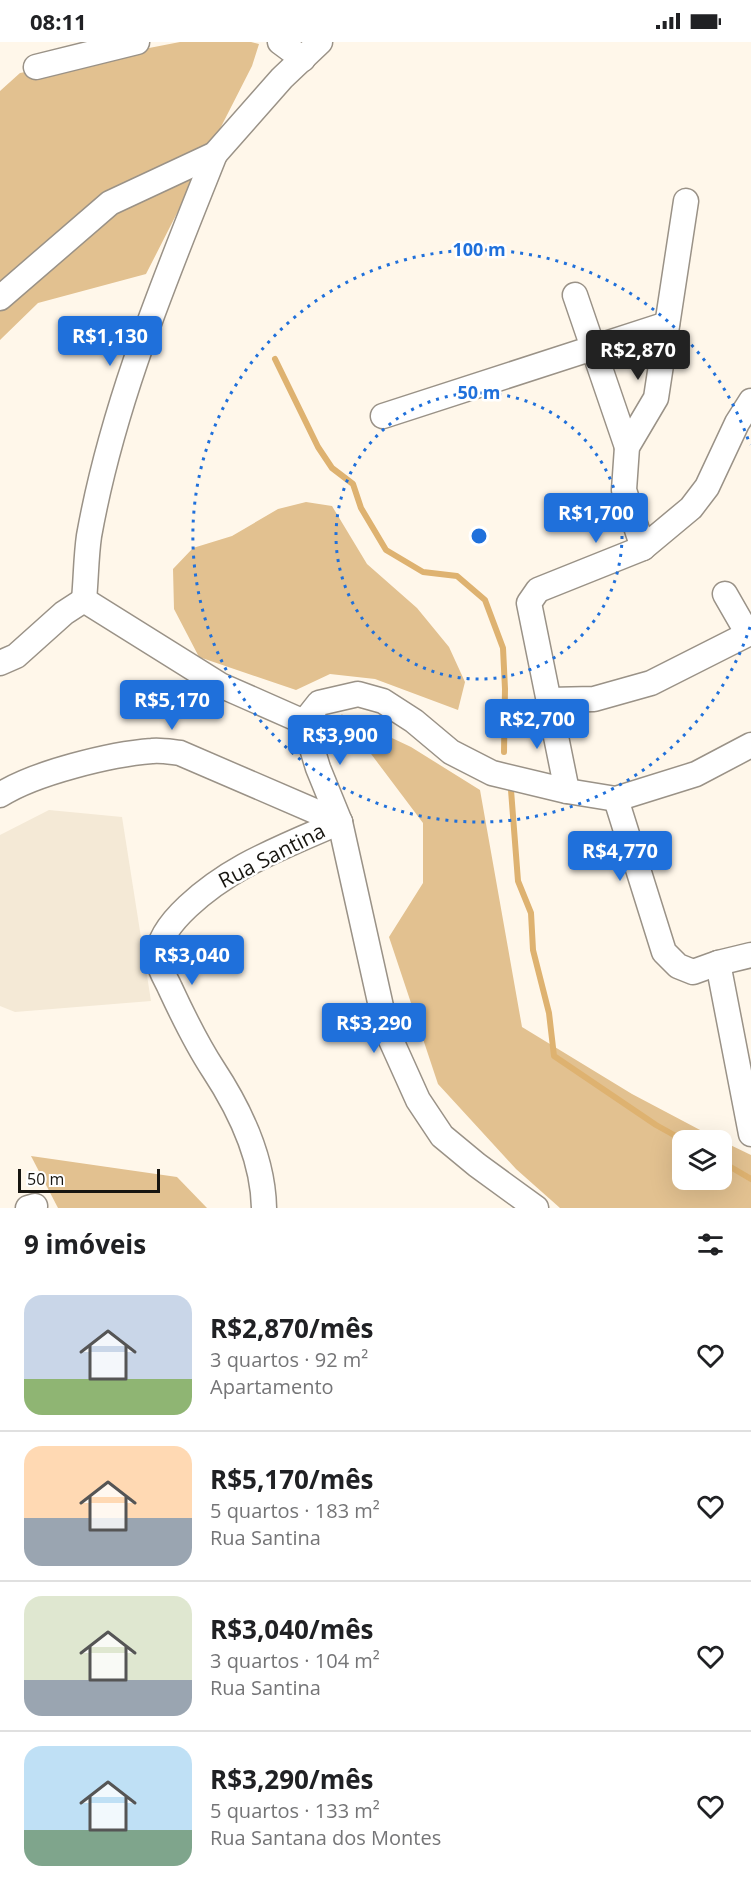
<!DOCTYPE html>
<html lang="pt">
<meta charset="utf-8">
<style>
:root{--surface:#fff;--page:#f2f2f2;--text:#202124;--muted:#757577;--line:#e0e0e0;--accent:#1f70db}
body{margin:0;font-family:"Open Sans",sans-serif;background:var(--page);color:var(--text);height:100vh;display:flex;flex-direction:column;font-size:22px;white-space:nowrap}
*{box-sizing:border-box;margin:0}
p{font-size:20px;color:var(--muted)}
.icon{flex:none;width:33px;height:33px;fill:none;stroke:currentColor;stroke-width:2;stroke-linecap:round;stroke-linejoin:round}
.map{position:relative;height:1166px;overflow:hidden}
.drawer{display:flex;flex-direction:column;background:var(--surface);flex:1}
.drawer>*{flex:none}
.fabs{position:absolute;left:672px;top:1088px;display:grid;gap:12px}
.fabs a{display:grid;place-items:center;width:60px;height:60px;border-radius:12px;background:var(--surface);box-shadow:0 6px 24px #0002;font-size:30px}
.scale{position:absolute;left:18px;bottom:15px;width:142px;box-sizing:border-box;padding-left:6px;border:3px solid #171510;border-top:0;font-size:16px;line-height:21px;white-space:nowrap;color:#171510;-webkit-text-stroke:4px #fff;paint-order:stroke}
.price{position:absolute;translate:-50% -51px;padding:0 14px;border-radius:6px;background:var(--accent);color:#fff;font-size:20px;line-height:39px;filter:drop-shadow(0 2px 3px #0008)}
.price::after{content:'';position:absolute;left:50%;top:36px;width:18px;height:14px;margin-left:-9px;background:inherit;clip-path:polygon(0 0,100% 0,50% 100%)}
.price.selected{background:#222;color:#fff}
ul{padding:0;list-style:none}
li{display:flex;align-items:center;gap:18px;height:150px;padding:0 24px}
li+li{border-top:2px solid var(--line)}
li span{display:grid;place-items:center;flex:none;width:168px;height:120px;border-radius:18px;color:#555}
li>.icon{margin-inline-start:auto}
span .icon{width:72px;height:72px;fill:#fffc;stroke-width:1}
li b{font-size:26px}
h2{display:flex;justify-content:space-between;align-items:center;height:72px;padding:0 24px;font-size:26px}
.status{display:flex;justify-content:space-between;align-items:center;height:42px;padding:0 30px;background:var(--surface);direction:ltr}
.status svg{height:16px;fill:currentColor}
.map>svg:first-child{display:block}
.built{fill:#f4e9d6}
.green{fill:#e2c190}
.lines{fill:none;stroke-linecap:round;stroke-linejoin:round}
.stream{stroke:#deb270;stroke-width:6}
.minor-casing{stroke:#9a9287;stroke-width:27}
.minor{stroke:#fff;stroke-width:24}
.ring{fill:none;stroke:#1f70db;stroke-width:3;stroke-dasharray:3 6}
.labels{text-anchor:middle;stroke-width:5;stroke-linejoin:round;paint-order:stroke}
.street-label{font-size:21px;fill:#171510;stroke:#fff}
.centre{fill:#1f70db;stroke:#fff;stroke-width:3}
.ring-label{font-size:18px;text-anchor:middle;font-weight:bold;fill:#1f70db;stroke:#fff;stroke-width:5;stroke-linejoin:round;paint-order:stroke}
</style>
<div class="status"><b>08:11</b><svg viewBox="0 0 49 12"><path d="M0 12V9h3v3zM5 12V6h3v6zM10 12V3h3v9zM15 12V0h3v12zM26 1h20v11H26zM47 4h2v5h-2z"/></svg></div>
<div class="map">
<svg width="751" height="1166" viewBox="0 0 751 1166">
<rect width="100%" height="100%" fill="#fff7ea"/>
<path class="built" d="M49,768l73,7 29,184 -136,11 -15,-6v-171z"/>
<g class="green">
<path d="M180,0h71l8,2 -7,22 -106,208 -108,29 -38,37v-249l20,-18z"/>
<path d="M306,460l26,4 35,58 50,44 32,39 16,35 -7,28 -83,-31 -45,-5 -34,16 -97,-33 -25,-48 -1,-40 20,-21 39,-12 46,-27z"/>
<path d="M341,672l70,33 69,43 42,237 110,67 87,46h-37v39h40v-38l29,14v53h-191l-44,-39 -78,-85 -49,-147 34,-54v-60z"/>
<path d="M31,1114l146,21 30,31h-149z"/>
</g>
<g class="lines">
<g class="stream">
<path d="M275,317l43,88 14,21 21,16 8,24 25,42 37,22 34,4 28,24 18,48 2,41 -1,63"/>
<path d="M511,748l7,91 13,32 2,37 16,63 5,43 102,69 27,15"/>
<path d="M722,1120l29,17"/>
</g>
<defs>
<g id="minor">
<path d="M280,0l23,17"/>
<path d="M36,25l101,-25"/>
<path d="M575,253l52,152"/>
<path d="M0,256l110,-95 105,-49 67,-76 38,-36"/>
<path d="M383,374l284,-92"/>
<path d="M643,506l-19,-58 3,-43 29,-49 30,-197"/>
<path d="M84,558l136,85 84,37 14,46 22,54 46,207 32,71 24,36 35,29 59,43"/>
<path d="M84,558c2,-21 2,-43 5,-64 24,-134 76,-256 126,-382"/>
<path d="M0,621l16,-7 48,-43 20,-13"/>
<path d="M549,658l45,-1 57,-16 97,-49 -23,-40"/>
<path d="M304,680l15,-19 39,-9 25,7 31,20 37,31 41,21 75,18 49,8 80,-25 55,-29"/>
<path d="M567,749l-38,-188 9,-13 105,-42 48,-40 16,-21 30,-64 14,-22"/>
<path d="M0,753c34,-22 111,-41 152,-44 9,-1 19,1 28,2l160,69"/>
<path d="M616,757l48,153 14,14 15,6 25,-9 33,-8"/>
<path d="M718,921l33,171"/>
<path d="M28,1166l7,-2"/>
<path d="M264,1166c-1,-50 -24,-98 -51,-139 -17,-26 -30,-53 -43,-81 -3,-7 -9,-16 -11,-25 -9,-37 58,-82 85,-97 31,-17 64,-30 96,-44"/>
</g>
</defs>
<use href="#minor" class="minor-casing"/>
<use href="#minor" class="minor"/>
</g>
<g class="ring">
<circle cx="479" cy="494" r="143"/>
<path d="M750 585A286 286 0 1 1 750 403"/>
</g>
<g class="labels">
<g class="street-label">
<text transform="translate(272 814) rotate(-27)" y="7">Rua Santina</text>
</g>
</g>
<circle cx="479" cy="494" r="9" class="centre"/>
<g class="ring-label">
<text x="479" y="214">100 m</text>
<text x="479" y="357">50 m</text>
</g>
</svg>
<div class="fabs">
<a><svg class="icon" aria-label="layers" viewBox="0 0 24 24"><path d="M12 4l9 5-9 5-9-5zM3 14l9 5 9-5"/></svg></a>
</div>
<div class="scale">50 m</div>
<b class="price" style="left:110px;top:325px">R$1,130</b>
<b class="price selected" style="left:638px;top:339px">R$2,870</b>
<b class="price" style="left:596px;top:502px">R$1,700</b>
<b class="price" style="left:172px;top:689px">R$5,170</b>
<b class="price" style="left:537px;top:708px">R$2,700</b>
<b class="price" style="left:340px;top:724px">R$3,900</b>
<b class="price" style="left:620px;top:840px">R$4,770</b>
<b class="price" style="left:192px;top:944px">R$3,040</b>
<b class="price" style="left:374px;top:1012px">R$3,290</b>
</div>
<section class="drawer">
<h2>9 imóveis<svg class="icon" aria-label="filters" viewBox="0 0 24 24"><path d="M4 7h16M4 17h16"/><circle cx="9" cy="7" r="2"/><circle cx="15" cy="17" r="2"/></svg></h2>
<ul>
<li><span style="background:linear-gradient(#c9d6e8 70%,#8fb573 0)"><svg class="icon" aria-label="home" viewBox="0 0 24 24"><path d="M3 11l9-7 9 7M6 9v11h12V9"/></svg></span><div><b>R$2,870/mês</b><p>3 quartos · 92 m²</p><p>Apartamento</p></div><svg class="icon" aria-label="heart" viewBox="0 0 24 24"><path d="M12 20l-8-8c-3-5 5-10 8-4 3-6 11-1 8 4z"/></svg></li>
<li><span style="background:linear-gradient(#ffd9b3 60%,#9aa5b1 0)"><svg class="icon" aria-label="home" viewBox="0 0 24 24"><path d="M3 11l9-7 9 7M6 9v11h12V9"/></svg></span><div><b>R$5,170/mês</b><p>5 quartos · 183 m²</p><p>Rua Santina</p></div><svg class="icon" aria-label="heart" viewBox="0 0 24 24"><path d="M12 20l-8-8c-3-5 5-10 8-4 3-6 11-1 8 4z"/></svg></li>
<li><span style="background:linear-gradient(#dfe7d0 70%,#9aa5b1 0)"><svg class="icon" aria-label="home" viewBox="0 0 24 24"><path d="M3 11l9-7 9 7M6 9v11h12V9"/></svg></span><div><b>R$3,040/mês</b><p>3 quartos · 104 m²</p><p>Rua Santina</p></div><svg class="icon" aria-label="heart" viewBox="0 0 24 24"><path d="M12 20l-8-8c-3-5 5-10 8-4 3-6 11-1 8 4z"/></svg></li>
<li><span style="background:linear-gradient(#bfe0f5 70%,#7fa58c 0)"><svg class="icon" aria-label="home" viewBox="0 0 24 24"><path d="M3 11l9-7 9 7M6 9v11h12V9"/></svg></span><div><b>R$3,290/mês</b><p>5 quartos · 133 m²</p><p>Rua Santana dos Montes</p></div><svg class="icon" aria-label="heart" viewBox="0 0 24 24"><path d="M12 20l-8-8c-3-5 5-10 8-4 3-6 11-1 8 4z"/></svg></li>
</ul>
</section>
